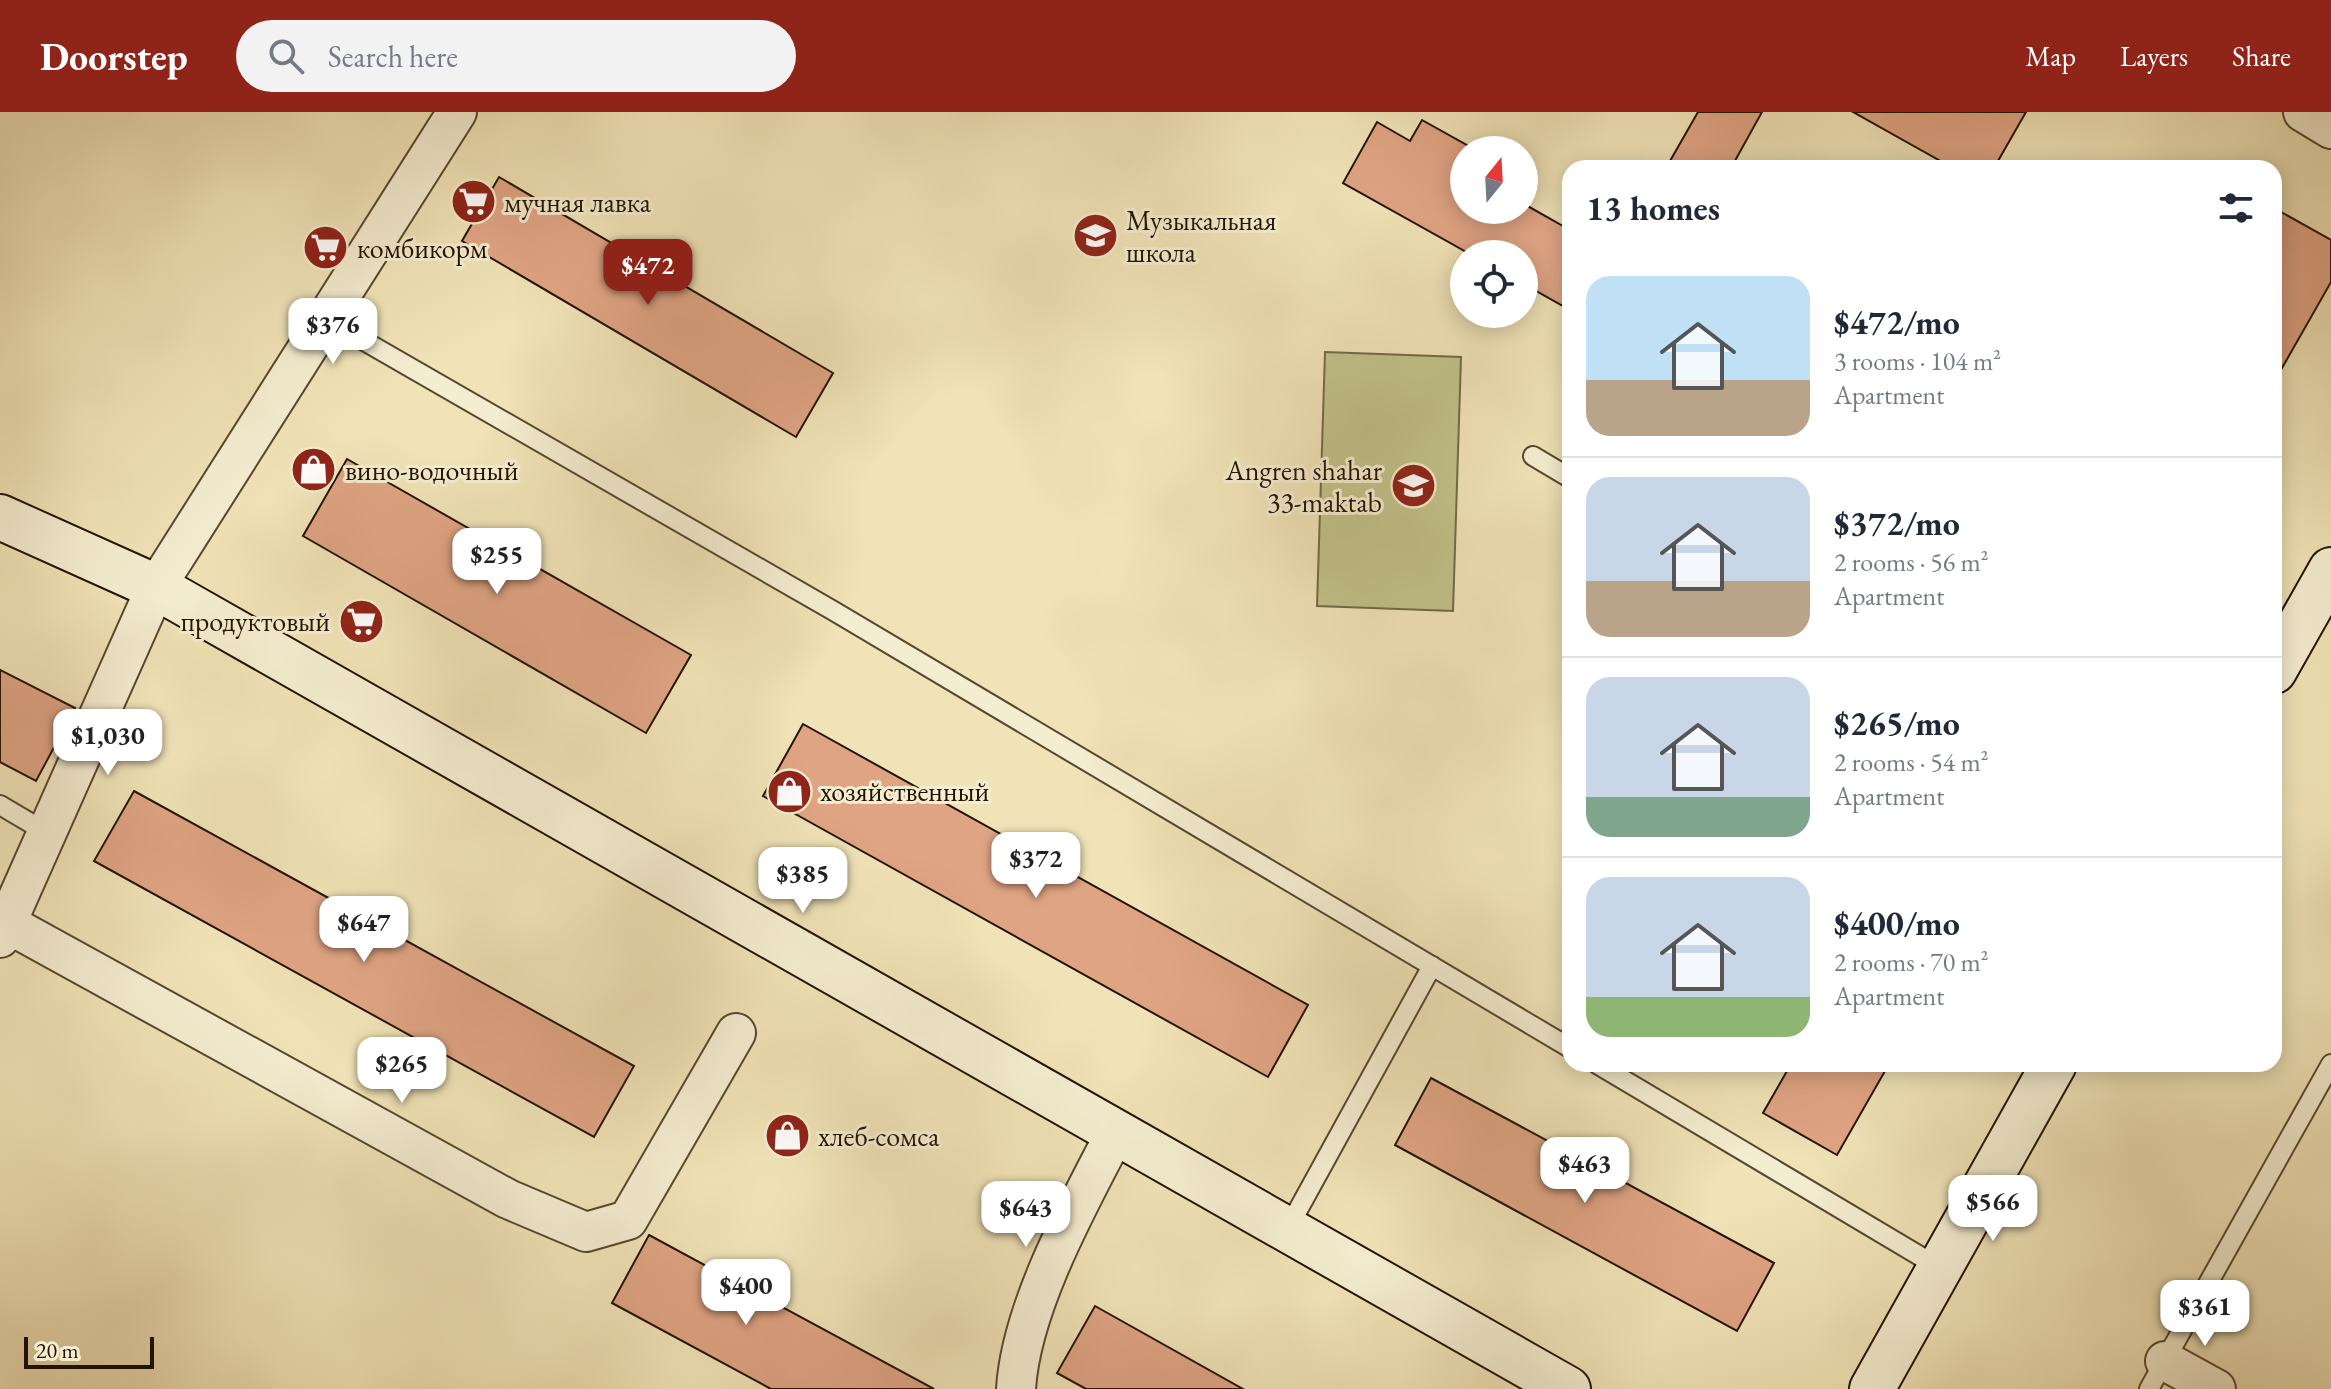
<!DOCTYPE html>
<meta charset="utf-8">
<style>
:root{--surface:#fff;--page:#f2f2f3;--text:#1f2937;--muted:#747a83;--line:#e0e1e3;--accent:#8f2418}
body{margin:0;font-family:"EB Garamond",serif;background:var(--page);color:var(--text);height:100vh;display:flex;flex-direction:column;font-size:30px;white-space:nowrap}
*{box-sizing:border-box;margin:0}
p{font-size:26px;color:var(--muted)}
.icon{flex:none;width:44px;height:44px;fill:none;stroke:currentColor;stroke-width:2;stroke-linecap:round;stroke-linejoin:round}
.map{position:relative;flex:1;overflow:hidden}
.sheet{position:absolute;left:1562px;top:48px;width:720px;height:912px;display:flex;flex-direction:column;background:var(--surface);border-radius:24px;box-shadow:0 4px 20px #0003}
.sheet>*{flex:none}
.needle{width:52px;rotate:18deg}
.controls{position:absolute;left:1450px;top:24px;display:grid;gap:16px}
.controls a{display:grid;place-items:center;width:88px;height:88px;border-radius:50%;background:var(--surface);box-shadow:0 4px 20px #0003;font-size:40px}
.scale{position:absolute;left:24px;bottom:20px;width:130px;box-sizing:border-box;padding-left:8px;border:4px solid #231300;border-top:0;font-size:22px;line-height:28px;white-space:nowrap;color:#231300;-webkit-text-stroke:6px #f5edd0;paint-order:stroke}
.price{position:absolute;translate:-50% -68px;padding:0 18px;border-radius:16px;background:#fff;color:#222;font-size:26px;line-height:52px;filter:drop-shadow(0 2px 4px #0008)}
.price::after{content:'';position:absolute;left:50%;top:48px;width:24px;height:18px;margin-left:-12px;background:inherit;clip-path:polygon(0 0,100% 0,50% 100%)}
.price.active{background:var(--accent);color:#fff}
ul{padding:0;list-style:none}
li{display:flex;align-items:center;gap:24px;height:200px;padding:0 24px}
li+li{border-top:2px solid var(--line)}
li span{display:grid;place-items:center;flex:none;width:224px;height:160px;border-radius:24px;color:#555}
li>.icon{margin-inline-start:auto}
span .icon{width:96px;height:96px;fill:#fffc;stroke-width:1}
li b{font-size:34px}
h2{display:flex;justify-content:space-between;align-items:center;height:96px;padding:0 24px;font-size:34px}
header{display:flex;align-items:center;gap:48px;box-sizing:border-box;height:112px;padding:0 40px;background:var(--accent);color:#fff}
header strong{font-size:38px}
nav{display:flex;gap:44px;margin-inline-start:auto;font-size:28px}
.search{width:560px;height:72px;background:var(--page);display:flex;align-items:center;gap:20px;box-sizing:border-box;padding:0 28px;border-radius:44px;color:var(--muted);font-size:30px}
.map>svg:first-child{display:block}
.green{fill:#c1c189;stroke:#726a44;stroke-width:2}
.building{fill:#dfa484;stroke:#231300;stroke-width:2}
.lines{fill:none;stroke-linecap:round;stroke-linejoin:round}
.service-casing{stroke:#56472e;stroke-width:22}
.minor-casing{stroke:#56472e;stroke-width:42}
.secondary-casing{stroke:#231300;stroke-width:48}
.service{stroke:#f5edd0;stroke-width:18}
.minor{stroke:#f5edd0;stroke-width:38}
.secondary{stroke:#f5edd0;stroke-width:44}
.labels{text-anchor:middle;stroke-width:6;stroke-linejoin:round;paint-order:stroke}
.poi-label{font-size:28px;fill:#231300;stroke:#f5edd0;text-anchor:start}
</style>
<header>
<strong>Doorstep</strong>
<div class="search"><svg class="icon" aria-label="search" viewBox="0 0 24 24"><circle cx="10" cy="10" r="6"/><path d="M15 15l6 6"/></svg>Search here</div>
<nav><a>Map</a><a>Layers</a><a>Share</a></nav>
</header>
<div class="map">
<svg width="2331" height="1277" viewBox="0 0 2331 1277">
<rect width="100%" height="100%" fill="#f0e3b7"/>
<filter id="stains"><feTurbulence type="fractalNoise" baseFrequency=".0025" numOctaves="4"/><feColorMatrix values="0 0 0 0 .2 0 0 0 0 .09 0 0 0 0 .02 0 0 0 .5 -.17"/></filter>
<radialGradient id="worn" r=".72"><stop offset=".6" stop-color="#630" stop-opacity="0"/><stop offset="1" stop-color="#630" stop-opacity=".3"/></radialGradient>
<path class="green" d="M1325,240l136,5 -8,254 -136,-5z"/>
<g class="building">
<path d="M1698,0h64l-31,56h-65z"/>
<path d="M1853,0h173l-32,56h-41z"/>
<path d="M1422,8l50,28 -8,2 -4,18 4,3v39h60v-6l46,26v80l-46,-26v-30h-54l-127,-71 34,-61 33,19z"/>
<path d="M499,65l334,196 -37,64 -334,-196z"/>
<path d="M2274,96l57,32v42l-57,100z"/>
<path d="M347,347l344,196 -45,78 -343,-197z"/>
<path d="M0,558l75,38 -39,73 -36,-19z"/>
<path d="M803,612l505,281 -40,72 -505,-281z"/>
<path d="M134,679l500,275 -40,71 -500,-276z"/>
<path d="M1791,952h98l-52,91 -74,-42z"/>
<path d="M1431,966l343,185 -37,68 -342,-186z"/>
<path d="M649,1123l285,154h-163l-159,-86z"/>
<path d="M1095,1194l148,83h-157l-29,-16z"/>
</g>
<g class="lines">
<defs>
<g id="service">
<path d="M326,207l506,291 738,438"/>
<path d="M1533,344l37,22"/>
<path d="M0,693l49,29"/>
<path d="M1597,952l343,204"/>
<path d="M1287,1118l145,-264"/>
<path d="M2149,1277l182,-325"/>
</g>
<g id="minor">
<path d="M2303,0l28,17"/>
<path d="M8,812l500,275 78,33 42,-12 108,-187"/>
<path d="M0,826l156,-351 301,-475"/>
<path d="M2165,1249l51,28"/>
<path d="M1016,1277c5,-82 62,-184 100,-257"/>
</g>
<g id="secondary">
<path d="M0,405l156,70 1412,802"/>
<path d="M2274,559l57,-101"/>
<path d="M1872,1277l182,-325"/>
</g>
</defs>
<use href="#service" class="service-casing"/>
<use href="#minor" class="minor-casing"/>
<use href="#secondary" class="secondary-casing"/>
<use href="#service" class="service"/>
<use href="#minor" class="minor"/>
<use href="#secondary" class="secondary"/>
</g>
<defs>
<symbol id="supermarket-disc" viewBox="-11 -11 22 22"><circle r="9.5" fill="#8f2418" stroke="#f5edd0"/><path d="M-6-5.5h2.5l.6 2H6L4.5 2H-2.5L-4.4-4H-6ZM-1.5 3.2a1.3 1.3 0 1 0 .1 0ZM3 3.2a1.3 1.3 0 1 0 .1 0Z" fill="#fff"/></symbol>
<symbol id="school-disc" viewBox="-11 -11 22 22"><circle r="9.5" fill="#8f2418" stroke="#f5edd0"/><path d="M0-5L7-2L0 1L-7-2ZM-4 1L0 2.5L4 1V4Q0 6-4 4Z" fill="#fff"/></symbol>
<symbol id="shop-disc" viewBox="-11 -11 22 22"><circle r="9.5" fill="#8f2418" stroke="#f5edd0"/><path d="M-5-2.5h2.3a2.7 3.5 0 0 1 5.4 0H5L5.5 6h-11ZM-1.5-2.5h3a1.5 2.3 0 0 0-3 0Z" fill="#fff"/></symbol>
</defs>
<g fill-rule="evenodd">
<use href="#supermarket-disc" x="448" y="64" width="51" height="51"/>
<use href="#school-disc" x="1070" y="98" width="51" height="51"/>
<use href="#supermarket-disc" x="300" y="110" width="51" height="51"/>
<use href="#shop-disc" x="288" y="332" width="51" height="51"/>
<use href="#school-disc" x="1388" y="348" width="51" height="51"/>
<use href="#supermarket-disc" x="336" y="484" width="51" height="51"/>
<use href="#shop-disc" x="764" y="654" width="51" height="51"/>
<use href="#shop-disc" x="762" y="998" width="51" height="51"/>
</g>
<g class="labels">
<g class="poi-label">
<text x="504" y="100">мучная лавка</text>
<text x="1126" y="118">Музыкальная<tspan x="1126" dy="32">школа</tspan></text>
<text x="357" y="146">комбикорм</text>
<text x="345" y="368">вино-водочный</text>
<text x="1382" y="368" text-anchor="end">Angren shahar<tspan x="1382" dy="32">33-maktab</tspan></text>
<text x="330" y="519" text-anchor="end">продуктовый</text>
<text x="820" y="689">хозяйственный</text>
<text x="818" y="1034">хлеб-сомса</text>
</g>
</g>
<rect width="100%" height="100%" filter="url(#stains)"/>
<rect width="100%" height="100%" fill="url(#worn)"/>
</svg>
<div class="controls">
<a><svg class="needle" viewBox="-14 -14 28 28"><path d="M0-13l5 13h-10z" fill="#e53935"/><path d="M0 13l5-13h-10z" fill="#747a83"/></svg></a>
<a><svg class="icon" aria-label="locate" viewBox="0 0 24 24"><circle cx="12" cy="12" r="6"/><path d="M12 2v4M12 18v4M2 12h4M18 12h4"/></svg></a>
</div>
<div class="scale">20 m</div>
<b class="price active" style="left:648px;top:195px">$472</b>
<b class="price" style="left:333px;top:254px">$376</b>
<b class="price" style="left:497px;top:484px">$255</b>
<b class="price" style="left:108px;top:665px">$1,030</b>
<b class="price" style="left:1036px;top:788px">$372</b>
<b class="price" style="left:803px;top:803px">$385</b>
<b class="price" style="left:364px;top:852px">$647</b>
<b class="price" style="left:402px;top:993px">$265</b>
<b class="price" style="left:1585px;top:1093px">$463</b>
<b class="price" style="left:1993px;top:1131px">$566</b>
<b class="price" style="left:1026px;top:1137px">$643</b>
<b class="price" style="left:746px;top:1215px">$400</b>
<b class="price" style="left:2205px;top:1236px">$361</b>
<section class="sheet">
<h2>13 homes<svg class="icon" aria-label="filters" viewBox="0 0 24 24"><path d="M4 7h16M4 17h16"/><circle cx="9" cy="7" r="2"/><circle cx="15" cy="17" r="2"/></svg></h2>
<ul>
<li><span style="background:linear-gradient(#bfe0f5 65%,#b9a48a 0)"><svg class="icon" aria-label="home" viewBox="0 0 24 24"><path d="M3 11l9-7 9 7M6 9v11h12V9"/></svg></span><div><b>$472/mo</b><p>3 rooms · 104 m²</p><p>Apartment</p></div></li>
<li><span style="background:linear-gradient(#c9d6e8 65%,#b9a48a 0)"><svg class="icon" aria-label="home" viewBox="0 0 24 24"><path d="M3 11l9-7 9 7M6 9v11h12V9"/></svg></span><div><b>$372/mo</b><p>2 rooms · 56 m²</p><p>Apartment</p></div></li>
<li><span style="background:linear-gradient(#c9d6e8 75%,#7fa58c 0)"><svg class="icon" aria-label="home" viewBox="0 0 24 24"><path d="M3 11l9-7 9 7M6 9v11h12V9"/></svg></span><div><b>$265/mo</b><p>2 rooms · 54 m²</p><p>Apartment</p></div></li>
<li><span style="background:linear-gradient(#c9d6e8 75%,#8fb573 0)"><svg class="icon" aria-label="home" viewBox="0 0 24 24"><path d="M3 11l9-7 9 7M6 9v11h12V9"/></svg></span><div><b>$400/mo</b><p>2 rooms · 70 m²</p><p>Apartment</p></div></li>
</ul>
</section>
</div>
